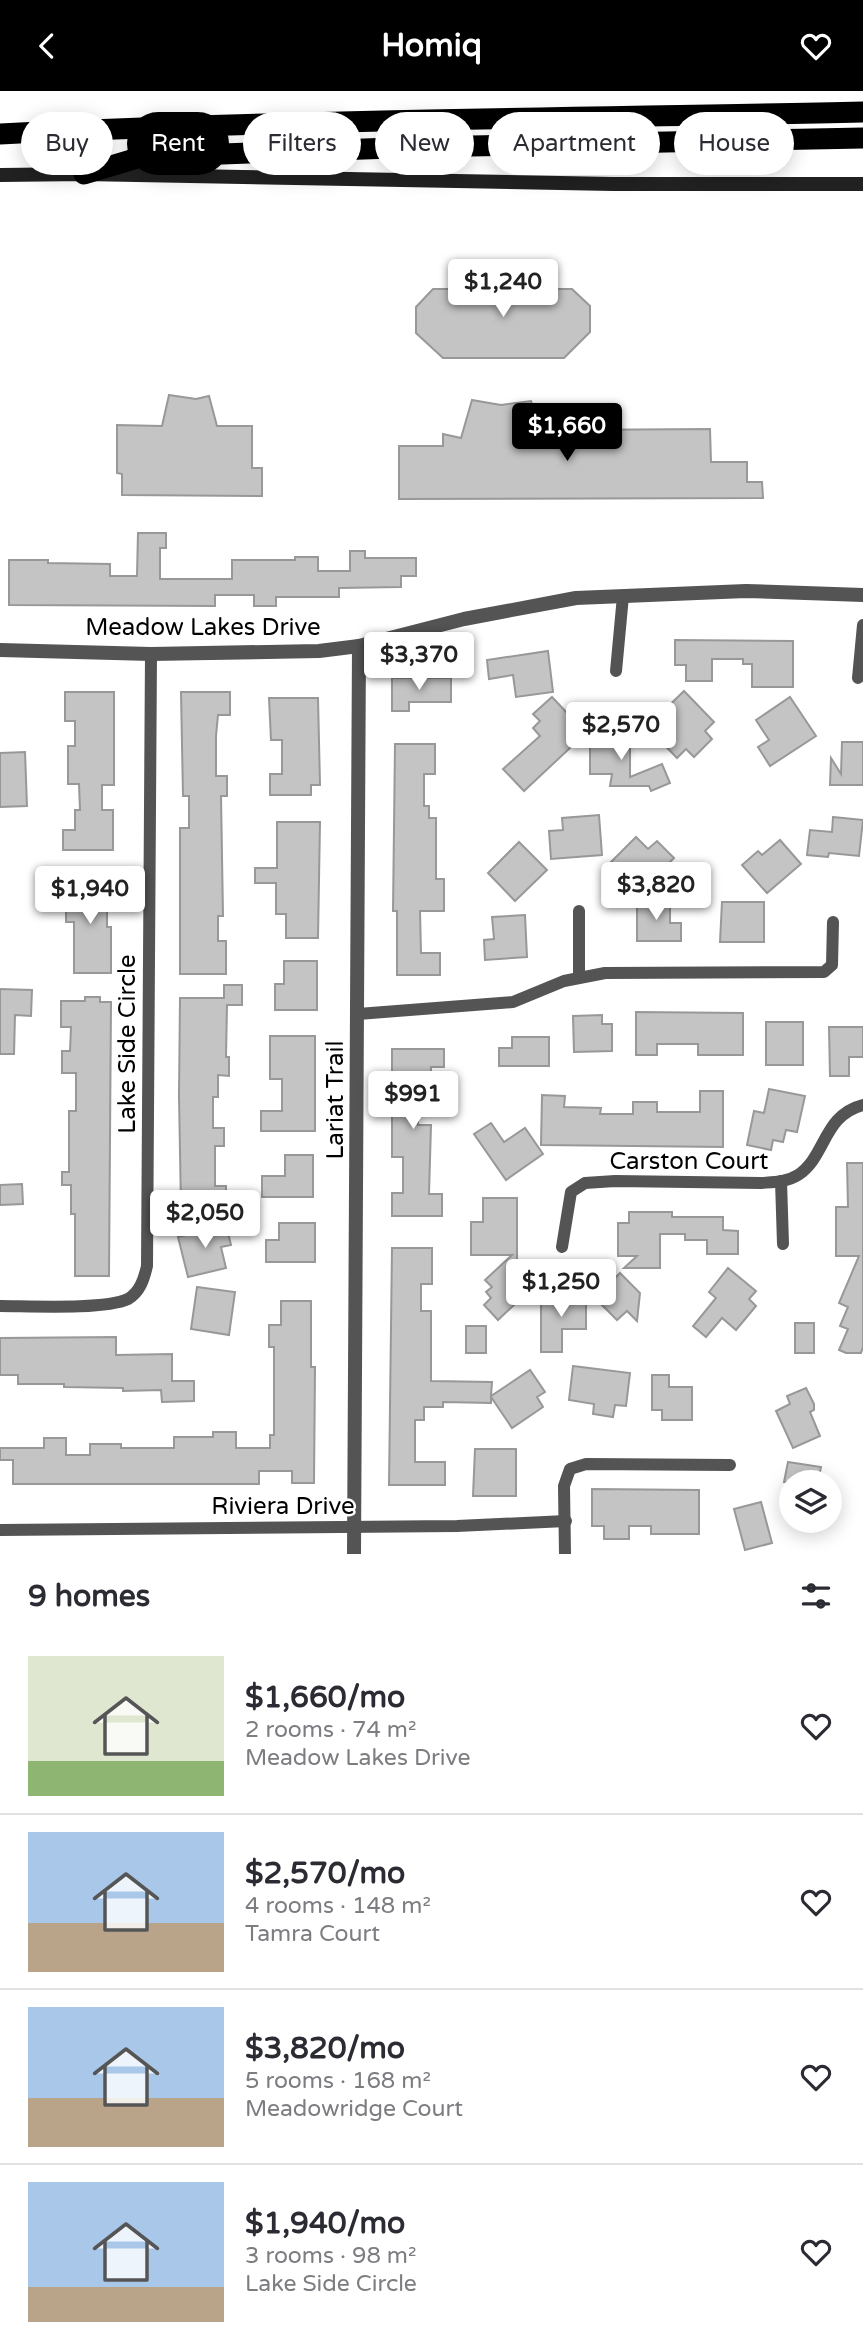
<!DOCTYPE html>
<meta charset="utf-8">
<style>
:root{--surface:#fff;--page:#f7f7f7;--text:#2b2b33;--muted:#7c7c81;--line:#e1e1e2;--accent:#000}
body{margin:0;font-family:"Varela Round",sans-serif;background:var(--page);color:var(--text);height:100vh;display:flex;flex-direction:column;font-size:26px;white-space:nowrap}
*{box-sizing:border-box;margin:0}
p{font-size:23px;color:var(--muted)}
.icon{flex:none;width:38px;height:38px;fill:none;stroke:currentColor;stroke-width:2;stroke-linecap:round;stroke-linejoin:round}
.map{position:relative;height:1463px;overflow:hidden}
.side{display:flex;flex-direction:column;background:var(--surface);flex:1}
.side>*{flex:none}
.hud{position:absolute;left:21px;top:21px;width:822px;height:63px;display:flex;gap:14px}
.buttons{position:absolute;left:779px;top:1379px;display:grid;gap:14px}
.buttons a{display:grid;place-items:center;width:63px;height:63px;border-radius:50%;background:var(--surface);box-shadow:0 4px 18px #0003;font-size:35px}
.price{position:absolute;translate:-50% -60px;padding:0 16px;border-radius:7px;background:#fff;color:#222;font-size:23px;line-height:46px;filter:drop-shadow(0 2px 4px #0008)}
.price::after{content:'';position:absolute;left:50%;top:42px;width:21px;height:16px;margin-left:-10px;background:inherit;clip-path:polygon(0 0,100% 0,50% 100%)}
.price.on{background:var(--accent);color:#fff}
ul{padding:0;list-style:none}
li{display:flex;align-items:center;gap:21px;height:175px;padding:0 28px}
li+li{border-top:2px solid var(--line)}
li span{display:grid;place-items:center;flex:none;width:196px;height:140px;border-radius:0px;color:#555}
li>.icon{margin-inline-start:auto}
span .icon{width:84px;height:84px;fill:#fffc;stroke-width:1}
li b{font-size:30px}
h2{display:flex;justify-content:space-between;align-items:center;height:84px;padding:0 28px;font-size:30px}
.tag{padding:0 24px;border-radius:32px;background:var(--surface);box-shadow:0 4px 18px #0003;font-size:24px;line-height:63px}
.tag.on{background:var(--accent);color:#fff}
header{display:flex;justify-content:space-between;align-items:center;height:91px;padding:0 28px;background:var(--accent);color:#fff;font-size:32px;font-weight:700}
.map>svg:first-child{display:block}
.building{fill:#c4c4c4;stroke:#989898;stroke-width:2}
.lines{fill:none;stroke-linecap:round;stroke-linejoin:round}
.minor{stroke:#545454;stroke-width:12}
.tertiary{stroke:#545454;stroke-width:14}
.secondary{stroke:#212121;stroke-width:14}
.motorway{stroke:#000;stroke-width:21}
.labels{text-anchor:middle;stroke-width:5;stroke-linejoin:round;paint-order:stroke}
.street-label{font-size:24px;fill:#000;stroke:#fff}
</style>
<header><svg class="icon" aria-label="back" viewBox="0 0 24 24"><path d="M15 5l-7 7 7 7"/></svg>Homiq<svg class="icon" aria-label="heart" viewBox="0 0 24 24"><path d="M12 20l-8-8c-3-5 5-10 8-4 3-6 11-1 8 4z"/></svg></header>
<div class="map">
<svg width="863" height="1463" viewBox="0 0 863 1463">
<rect width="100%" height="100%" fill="#fff"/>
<g class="building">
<path d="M463,186h78l13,12h18l18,17v26l-26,26h-121l-27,-25v-26l17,-18h18z"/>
<path d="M169,304l27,4 13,-3 8,30h35v42h10v28l-140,-1v-21l-5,-1v-48l45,1z"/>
<path d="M472,309l29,5 30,-4 12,35 21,-6 146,-1 1,33h36v20h15l1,16 -364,1v-53h44v-12l18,4z"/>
<path d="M138,442h28v15h-6v31h72v-19h63v-3h23v14h32v-20h15v7h51v18h-15v11l-62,1v9h-63v9h-22v-11h-39v11l-206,-1v-45h39v3l62,1v12h27z"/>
<path d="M675,549l118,1v46h-41v-23h-9v-5h-31v22h-26v-16h-11z"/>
<path d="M548,560l5,41 -37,5 -3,-22 -24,4 -2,-19z"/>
<path d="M392,587h59v24h-42v9h-17z"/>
<path d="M684,600l30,31 -9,9 7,8 -18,18 -8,-8 -9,9 -30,-31z"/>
<path d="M65,601h49v93h-12v25h11v40h-50v-20h12v-20h5l-1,-26h-11v-38h7v-25h-10z"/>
<path d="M181,601h49v23h-12l-2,21v40h11v20h-6l2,120h-5v25h8v33h-46v-146h9v-32h-6z"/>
<path d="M552,606l34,36 -62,58 -21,-22 37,-33 -7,-8 7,-7 -7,-7z"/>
<path d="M790,606l26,39 -46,30 -12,-19 11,-7 -13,-20z"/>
<path d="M269,607h49l2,87h-9v10h-41v-21h12v-34h-11z"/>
<path d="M590,642h40v44l32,-13 8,19 -19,8 -2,-5h-39l2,-12h-22z"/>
<path d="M842,651h21v43h-33l1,-27 10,16z"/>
<path d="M395,653h40v30h-11v32h5v12h7v61h8v32h-24l1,42h19v22h-43v-64h-4z"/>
<path d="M25,661l2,54 -27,1v-54z"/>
<path d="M599,724l3,40 -51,4 -2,-28 14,-1 -1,-12z"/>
<path d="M833,726l30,3 -4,36 -30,-3 -1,4 -21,-2 3,-25 22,2z"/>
<path d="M277,731h43l-2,116h-32v-24h-10v-31h-21v-15h22z"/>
<path d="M636,746l12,12 9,-8 17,17 -35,35 -30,-29z"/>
<path d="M780,749l21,24 -34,29 -25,-28 16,-14 4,4z"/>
<path d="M519,751l28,28 -32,31 -27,-28z"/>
<path d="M66,790h41v46h4v46h-37v-51h-8z"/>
<path d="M637,810h33v22h11v18h-44z"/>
<path d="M722,811h42v40h-44z"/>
<path d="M525,824l2,42 -42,3 -1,-20 10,-1 -2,-22z"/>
<path d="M284,870h33v49h-42v-26h9z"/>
<path d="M224,894h18v20h-15l-1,52h3v19l-11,-1v22h-5v31h11v18h-9v40h11v21h-45l-2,-111 1,-98h44z"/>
<path d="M0,898l32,1 -1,26 -16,-1 -1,39h-14z"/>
<path d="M85,906h15v5h11l-2,274h-34v-62h-4v-29h-9v-13h7v-61h7v-38h-14v-22h8l1,-24h-10v-26h24z"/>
<path d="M636,921l107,1v42h-45v-11h-41v11h-21z"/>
<path d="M602,924v9h10v27l-38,1 -1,-36z"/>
<rect x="766" y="931" width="37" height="43"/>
<path d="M829,936h34v30h-14v19h-19z"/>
<path d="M270,945h45v95h-54v-20h21v-32h-12z"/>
<path d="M512,946h37v29h-50v-18h13z"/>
<path d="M392,958h52v18h-13v23h-13v35h13l-2,69h13v22h-50v-23h11v-36h-11z"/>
<path d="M769,998l36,7 -8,36 -11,-2 -3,12 -10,-2 -2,10 -24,-5 7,-34 10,2z"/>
<path d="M700,1000h23v56l-182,-2 1,-50 23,1 -1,11 37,1 -1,6h33v-12h24v10h43z"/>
<path d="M491,1032l13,19 21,-14 18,26 -37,26 -32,-46z"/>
<path d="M285,1064h28v42h-51v-21h23z"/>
<path d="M847,1072h16v184l-2,6h-15l-7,-3 9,-21 -8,-3 8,-19 -9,-4 20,-47h-23v-49h12z"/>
<path d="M22,1093l1,20 -23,1v-20z"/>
<path d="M483,1107h34v70l17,18 -36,34 -14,-15 7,-7 -5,-6 6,-5 -7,-7 27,-25h-41v-33h12z"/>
<path d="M629,1121h43v5h51v13l15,1v23h-31v-14h-22v-6h-25v34h-36l13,-12h-19v-33h11z"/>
<path d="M279,1132h36v39h-49v-22h13z"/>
<path d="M226,1134l5,20 -10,2 5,21 -38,9 -10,-40z"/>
<path d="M392,1157h40v36h-11v27h10v70l61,1 -1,14 39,-26 15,22 -8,5 6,10 -31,21 -21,-31v6l-48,-1v5h-19v13h-9v42h30v23h-56z"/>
<path d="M728,1177l28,23 -7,8 7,7 -20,24 -14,-12 -16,19 -13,-11 23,-28 -7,-6z"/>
<path d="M620,1182l20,20 -3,28 -10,-10 -10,9 -22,-22z"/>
<path d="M197,1196l38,5 -6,43 -38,-6z"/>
<path d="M541,1205h45v33h-24v23h-21z"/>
<path d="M281,1210h30v66h4l-1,116h-22v-12h-33v13h-246v-24h-13v-12h44v-10h22v17h24v-11h31v4h53v-11h39v-5h23v16h34v-13h4v-88h-5v-22h12z"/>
<rect x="795" y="1232" width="19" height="30"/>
<rect x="466" y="1235" width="20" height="27"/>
<path d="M116,1246v18l56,-1v27h22v20l-32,1 -1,-12 -38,1v-3l-59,-1v-3h-46v-9h-18v-37z"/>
<path d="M573,1275l57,7 -4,33 -11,-1 -2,12 -20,-3 1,-10 -25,-4z"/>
<path d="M652,1284h17v12h23v33h-30v-10h-10z"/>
<path d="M806,1297l8,16v6l-4,2 10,24 -27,12 -17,-37 14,-7 -3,-8z"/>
<path d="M475,1358h41v47h-43z"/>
<path d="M788,1371l33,5 -3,15h-34z"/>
<path d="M592,1398l107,1v44h-48v-8h-22v13h-25v-13h-12z"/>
<path d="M761,1411l11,41 -27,7 -11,-41z"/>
</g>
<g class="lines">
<g class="minor">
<path d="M616,580l7,-75"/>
<path d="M858,587l5,-53"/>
<path d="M579,886v-66"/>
<path d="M358,923l155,-12 51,-21 41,-8 219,-1 8,-7 1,-43"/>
<path d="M781,1090l2,63"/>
<path d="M562,1156l9,-55 14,-9 30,-2 146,2c12,-1 26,-1 37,-8 28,-18 25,-60 65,-70"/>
<path d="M0,1215c29,0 104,4 128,-7 12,-7 16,-20 19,-33l4,-612"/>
<path d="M0,1439l457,-4 109,-5"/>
<path d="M565,1463l-1,-68 6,-17 16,-5 144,1"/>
</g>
<g class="tertiary">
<path d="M0,559l151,4 168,-3 40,-5 105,-27 112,-21 170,-7 117,4"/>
<path d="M354,1463l5,-908"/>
</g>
<path class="secondary" d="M0,84l84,-1 529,10h250"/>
<g class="motorway">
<path d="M0,43c287,-14 575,-16 863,-22"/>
<path d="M84,83l57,-17 278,-10 444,-9"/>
</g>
</g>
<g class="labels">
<g class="street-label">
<text x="203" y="544">Meadow Lakes Drive</text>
<text transform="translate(127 953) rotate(-90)" y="8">Lake Side Circle</text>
<text transform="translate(335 1009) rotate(-90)" y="8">Lariat Trail</text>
<text x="689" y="1078">Carston Court</text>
<text x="283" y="1423">Riviera Drive</text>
</g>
</g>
</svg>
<div class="buttons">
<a><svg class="icon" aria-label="layers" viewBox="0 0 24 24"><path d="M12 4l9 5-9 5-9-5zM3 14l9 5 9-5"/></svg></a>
</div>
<b class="price" style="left:503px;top:228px">$1,240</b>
<b class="price on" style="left:567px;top:372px">$1,660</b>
<b class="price" style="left:419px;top:601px">$3,370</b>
<b class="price" style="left:621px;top:671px">$2,570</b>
<b class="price" style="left:656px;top:831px">$3,820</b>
<b class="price" style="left:90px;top:835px">$1,940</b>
<b class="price" style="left:413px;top:1040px">$991</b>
<b class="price" style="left:205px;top:1159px">$2,050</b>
<b class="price" style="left:561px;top:1228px">$1,250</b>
<div class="hud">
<a class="tag">Buy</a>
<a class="tag on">Rent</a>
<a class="tag">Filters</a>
<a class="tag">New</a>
<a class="tag">Apartment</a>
<a class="tag">House</a>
</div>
</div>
<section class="side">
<h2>9 homes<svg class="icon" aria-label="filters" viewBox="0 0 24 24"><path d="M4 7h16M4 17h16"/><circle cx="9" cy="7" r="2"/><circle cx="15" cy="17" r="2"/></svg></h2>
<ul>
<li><span style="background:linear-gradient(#dfe7d0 75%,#8fb573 0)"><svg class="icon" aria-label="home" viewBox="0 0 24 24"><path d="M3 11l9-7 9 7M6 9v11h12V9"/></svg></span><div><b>$1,660/mo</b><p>2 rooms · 74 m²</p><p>Meadow Lakes Drive</p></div><svg class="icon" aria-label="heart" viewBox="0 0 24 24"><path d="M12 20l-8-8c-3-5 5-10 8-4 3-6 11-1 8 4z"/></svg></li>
<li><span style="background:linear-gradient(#a9c7e8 65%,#b9a48a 0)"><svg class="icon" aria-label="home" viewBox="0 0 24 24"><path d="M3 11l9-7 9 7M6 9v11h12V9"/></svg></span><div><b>$2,570/mo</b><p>4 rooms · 148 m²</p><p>Tamra Court</p></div><svg class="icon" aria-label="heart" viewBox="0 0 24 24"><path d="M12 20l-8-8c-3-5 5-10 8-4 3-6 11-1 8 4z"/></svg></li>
<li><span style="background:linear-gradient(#a9c7e8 65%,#b9a48a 0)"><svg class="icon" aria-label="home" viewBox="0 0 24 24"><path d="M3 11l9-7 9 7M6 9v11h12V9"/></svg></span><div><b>$3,820/mo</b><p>5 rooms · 168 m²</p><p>Meadowridge Court</p></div><svg class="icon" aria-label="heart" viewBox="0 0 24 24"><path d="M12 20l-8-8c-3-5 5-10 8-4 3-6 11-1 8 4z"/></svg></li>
<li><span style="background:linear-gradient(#a9c7e8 75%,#b9a48a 0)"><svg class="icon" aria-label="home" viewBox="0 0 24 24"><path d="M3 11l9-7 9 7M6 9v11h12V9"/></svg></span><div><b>$1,940/mo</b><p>3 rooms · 98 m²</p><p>Lake Side Circle</p></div><svg class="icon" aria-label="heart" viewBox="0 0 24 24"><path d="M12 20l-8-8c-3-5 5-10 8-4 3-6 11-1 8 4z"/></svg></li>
</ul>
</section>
